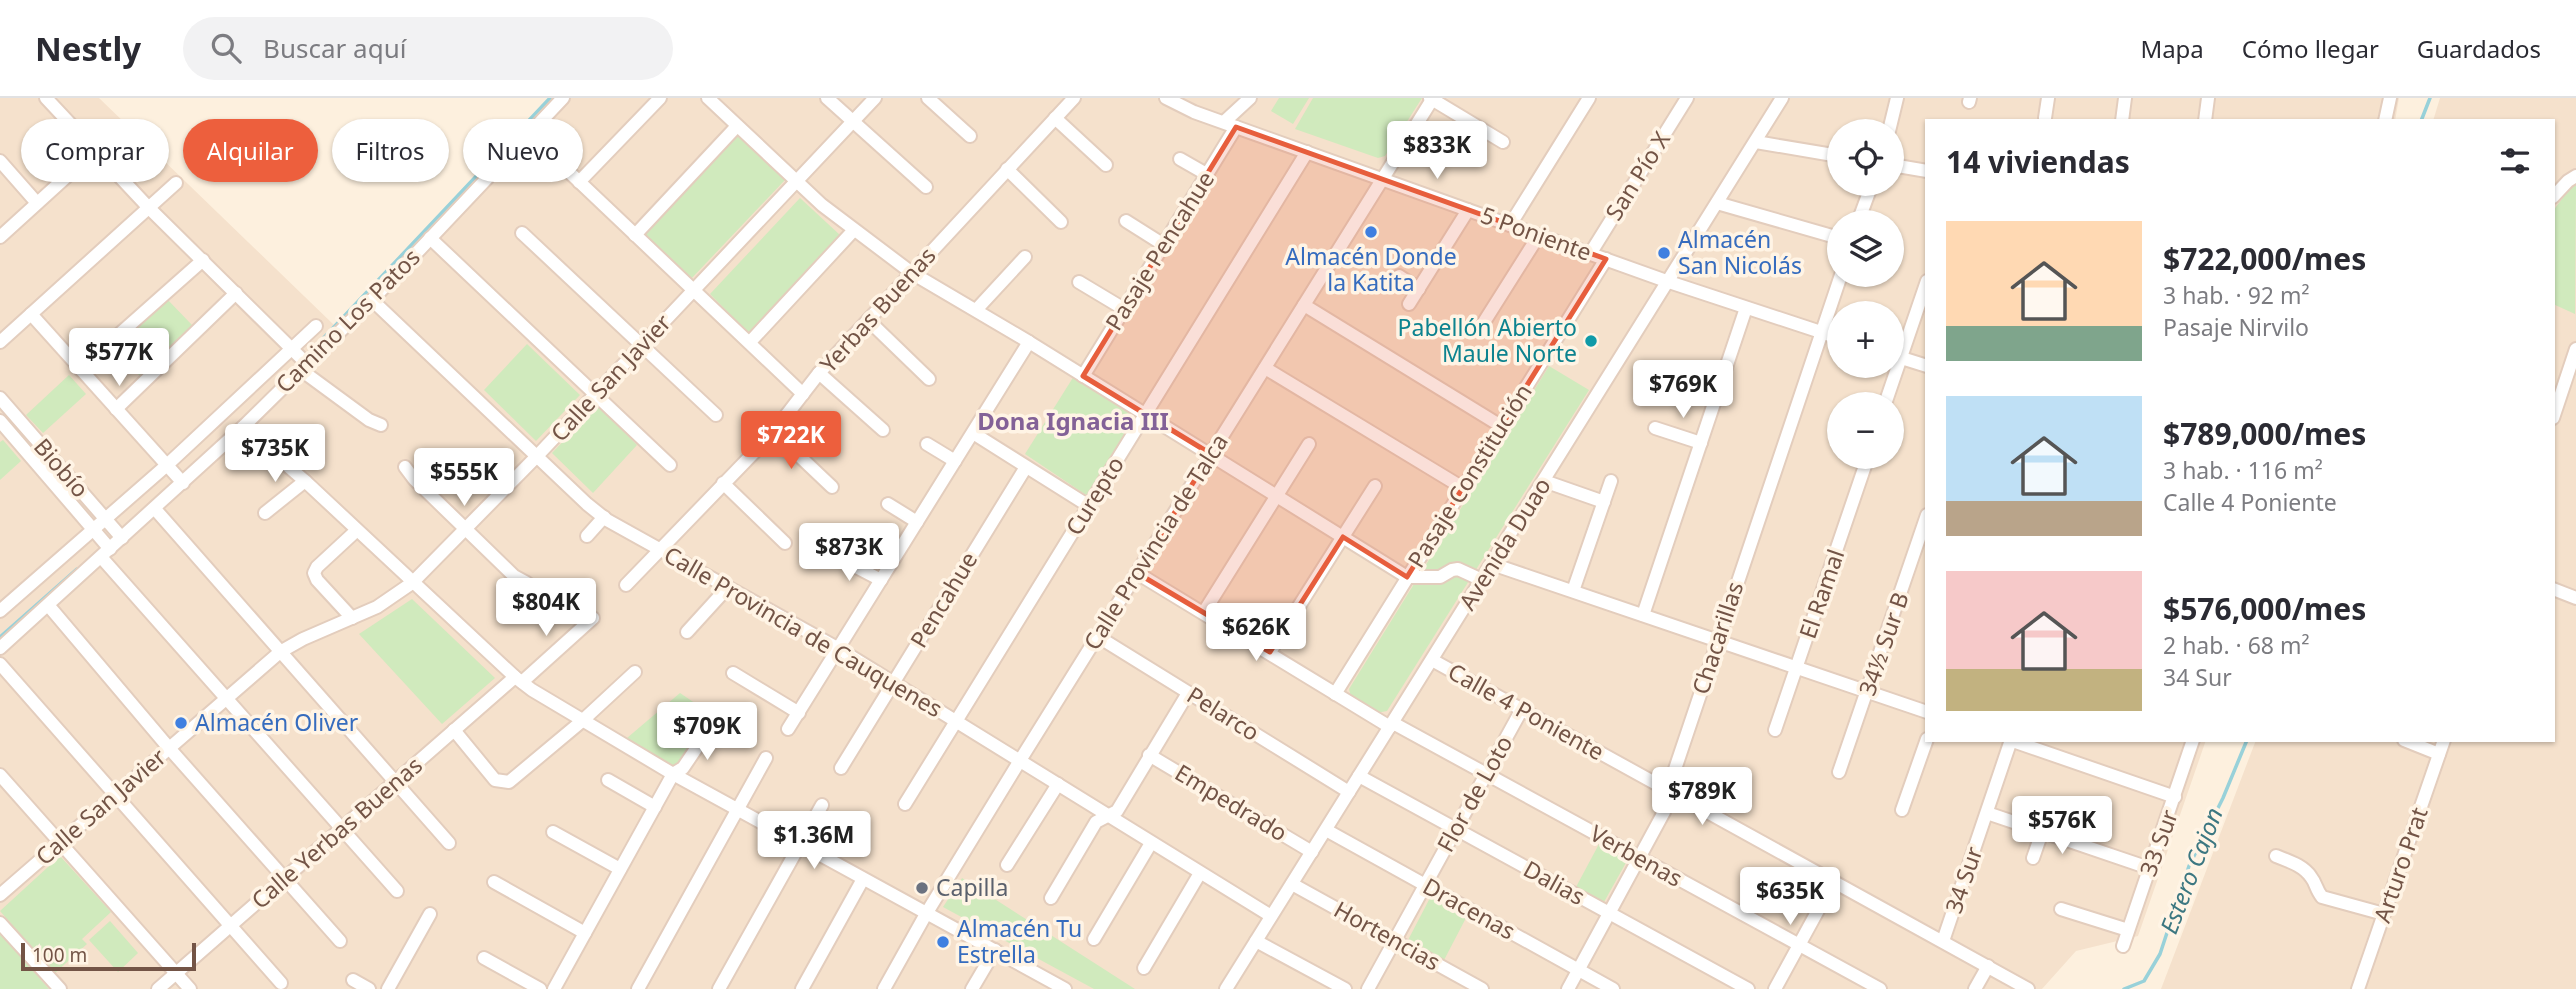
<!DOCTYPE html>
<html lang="es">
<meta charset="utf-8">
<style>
:root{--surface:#fff;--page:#f2f2f3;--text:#2b2b33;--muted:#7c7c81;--line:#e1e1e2;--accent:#ed5f3d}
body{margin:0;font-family:"Noto Sans",sans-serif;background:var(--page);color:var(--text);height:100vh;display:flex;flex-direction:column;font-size:26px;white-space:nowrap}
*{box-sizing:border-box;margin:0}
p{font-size:23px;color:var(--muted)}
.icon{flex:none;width:38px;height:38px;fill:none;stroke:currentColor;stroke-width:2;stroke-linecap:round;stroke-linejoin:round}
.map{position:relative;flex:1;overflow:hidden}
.sheet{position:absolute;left:1925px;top:21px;width:630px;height:623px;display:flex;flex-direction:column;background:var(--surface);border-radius:0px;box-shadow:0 2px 5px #0004}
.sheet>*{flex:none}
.hud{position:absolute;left:21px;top:21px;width:665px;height:63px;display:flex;gap:14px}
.tools{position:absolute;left:1827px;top:21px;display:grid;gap:14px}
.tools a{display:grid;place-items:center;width:77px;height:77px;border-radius:50%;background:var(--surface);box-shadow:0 2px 5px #0004;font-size:35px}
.scale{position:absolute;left:21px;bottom:18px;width:175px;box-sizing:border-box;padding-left:7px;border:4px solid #735446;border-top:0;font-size:19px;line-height:24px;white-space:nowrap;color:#735446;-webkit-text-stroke:5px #fff4e5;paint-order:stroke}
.price{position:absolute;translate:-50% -60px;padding:0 16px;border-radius:7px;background:#fff;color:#222;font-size:23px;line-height:46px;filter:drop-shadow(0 2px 4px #0008)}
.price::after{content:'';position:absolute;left:50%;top:42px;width:21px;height:16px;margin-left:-10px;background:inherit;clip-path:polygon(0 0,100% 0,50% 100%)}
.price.active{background:var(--accent);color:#fff}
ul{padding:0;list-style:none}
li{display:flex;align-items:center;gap:21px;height:175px;padding:0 21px}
li span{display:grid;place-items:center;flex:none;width:196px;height:140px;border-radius:0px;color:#555}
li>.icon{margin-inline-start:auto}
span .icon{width:84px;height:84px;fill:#fffc;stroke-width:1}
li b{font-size:30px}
h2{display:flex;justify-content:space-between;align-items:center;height:84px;padding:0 21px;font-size:30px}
.tag{padding:0 24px;border-radius:32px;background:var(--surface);box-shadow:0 2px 5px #0004;font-size:24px;line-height:63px}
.tag.active{background:var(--accent);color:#fff}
header{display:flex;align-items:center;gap:42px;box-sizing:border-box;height:98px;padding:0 35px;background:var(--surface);border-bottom:2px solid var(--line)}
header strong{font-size:33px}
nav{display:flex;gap:38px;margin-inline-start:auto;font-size:24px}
.search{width:490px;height:63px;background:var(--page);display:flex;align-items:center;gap:18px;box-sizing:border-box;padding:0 24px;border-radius:38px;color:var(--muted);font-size:26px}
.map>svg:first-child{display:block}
.residential{fill:#f5e1cc;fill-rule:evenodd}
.green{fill:#d0eabd}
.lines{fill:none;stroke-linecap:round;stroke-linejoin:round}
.stream{stroke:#98d1d9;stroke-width:3.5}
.minor-casing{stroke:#e3cdbd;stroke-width:16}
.minor{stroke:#fff;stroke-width:12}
.marked{fill:#e75e3d;fill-opacity:0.2;stroke:#e75e3d;stroke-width:5;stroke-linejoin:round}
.shop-dot{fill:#3f7fe0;stroke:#fff4e5;stroke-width:2.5}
.culture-dot{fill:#0f9aa8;stroke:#fff4e5;stroke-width:2.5}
.worship-dot{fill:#6b7280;stroke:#fff4e5;stroke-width:2.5}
.labels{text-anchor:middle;stroke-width:7;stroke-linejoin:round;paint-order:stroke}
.street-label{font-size:23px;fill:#735446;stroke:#fff4e5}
.shop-label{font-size:23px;fill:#366cbe;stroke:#fff4e5;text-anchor:start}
.culture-label{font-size:23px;fill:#0d838f;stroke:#fff4e5;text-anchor:end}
.worship-label{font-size:23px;fill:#5b616d;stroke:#fff4e5;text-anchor:start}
.neighbourhood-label{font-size:24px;font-weight:bold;fill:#836197;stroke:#fff4e5}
.water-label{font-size:24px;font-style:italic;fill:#3c7781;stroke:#fff4e5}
</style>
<header>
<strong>Nestly</strong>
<div class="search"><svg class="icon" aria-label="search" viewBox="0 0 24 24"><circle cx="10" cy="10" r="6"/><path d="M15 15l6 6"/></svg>Buscar aquí</div>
<nav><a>Mapa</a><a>Cómo llegar</a><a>Guardados</a></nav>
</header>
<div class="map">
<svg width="2576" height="891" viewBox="0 0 2576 891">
<rect width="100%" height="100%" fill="#fdf0de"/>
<g class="residential">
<path d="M0,0h99l235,227 215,-227h1850l-4,23h-468v619h279l-68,196 -62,15 -34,38h-2042zM1839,33h53v53h-53zM1839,124h53v53h-53zM1839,215h53v53h-53zM1839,306h53v53h-53z"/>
<path d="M2440,0h136v891h-415l95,-249h297v-619h-120z"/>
</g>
<g class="green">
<path d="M1279,0h30l-16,26 -22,-13z"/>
<path d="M1313,0h109l-37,58 -7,2 -83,-29z"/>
<path d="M737,37l48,45 -95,100 -48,-44z"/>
<path d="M2573,86l3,1 -1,129 -22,-10v-93z"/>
<path d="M800,100l40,37 -92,98 -38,-39z"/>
<path d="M166,200l26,27 -51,52 -30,-31z"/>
<path d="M527,246l53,51 -44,46 -52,-51z"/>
<path d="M1549,268l40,24 -202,321 -11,2 -25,-16 -2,-8z"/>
<path d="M69,277l17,19 -43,39 -17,-18z"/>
<path d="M1074,278l65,41 -50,80 -64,-43z"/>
<path d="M598,307l39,40 -44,48 -41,-40z"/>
<path d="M3,342l18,21 -21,19v-38z"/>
<path d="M412,501l83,79 -53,46 -83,-90z"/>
<path d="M680,595l31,21 -34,55 -50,-31z"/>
<path d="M1599,746l29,15 -24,43 -28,-15z"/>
<path d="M60,758l51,56 -29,27 5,5 -32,29 -55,-62z"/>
<path d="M962,780l173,111h-41l-151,-82z"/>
<path d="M1431,798l36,20 -24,46 -36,-20z"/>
<path d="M110,823l28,32 -20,19 -29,-32z"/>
<path d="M0,835l49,56h-49z"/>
</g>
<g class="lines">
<g class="stream">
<path d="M2421,23l9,-23"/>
<path d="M316,248l234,-248"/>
<path d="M0,539l77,-68"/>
<path d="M2124,891l20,-8 16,-27 29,-88 34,-68 24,-58"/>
</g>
<defs>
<g id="minor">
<path d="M46,0l103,110 158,156"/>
<path d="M708,0l114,107 90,68 117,69 378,235h33l12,-7 6,-1 24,11"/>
<path d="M827,0l99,89"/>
<path d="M928,0l42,38"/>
<path d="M1166,0l28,14 475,170 170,56"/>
<path d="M1430,0l73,44"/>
<path d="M1969,4l1,-4"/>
<path d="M1055,20l51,47"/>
<path d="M2045,20l3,-20"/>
<path d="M2122,23l3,-23"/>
<path d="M2205,23l3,-23"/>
<path d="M2385,23l5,-23"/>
<path d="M1224,24l26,-24"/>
<path d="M1889,33l8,-33"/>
<path d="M529,36l274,260"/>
<path d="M1756,44l83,14"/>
<path d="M1180,61l28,16"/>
<path d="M0,63l37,42"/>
<path d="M1892,67l35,6"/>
<path d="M1007,71l54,53"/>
<path d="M579,84l81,-84"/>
<path d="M2553,99l15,-16 8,-5"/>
<path d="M1717,105l122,35"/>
<path d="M1126,123l38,24"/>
<path d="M1858,124l14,-38"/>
<path d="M1510,127l79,-127"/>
<path d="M522,135l194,182"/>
<path d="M635,137l102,-109"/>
<path d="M0,139l120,-109"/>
<path d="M430,140l240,227"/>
<path d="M1590,156l97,-156"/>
<path d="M1399,178l20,13"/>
<path d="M1079,184l45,27"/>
<path d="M372,202l215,204 20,16 232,129 432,267"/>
<path d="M1409,206l59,-94"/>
<path d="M1304,207l197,121"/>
<path d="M976,212l49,-53"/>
<path d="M31,216l152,169"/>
<path d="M868,222l61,59"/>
<path d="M1479,232l60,-95"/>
<path d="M0,244l176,-159"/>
<path d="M750,244l103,-111"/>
<path d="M1892,257l35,11"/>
<path d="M1265,270l198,120"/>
<path d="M80,271l123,-109"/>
<path d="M301,272l68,50 12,5"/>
<path d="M819,275l64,57"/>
<path d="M1083,278l153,-249"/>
<path d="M0,300l122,140"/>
<path d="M1885,306l42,-123"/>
<path d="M116,311l120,-116"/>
<path d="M2553,320l23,-69"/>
<path d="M0,323l110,128"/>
<path d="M243,329l62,54 210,196 17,13 141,84 392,215"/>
<path d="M1655,330l46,15"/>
<path d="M774,334l58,55"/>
<path d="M973,335l116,73"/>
<path d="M927,346l28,17"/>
<path d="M405,369l9,12 100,97 13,7"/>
<path d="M1544,383l60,21"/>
<path d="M723,385l62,60"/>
<path d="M888,406l29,18"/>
<path d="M155,411l294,334"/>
<path d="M265,415l40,-32"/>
<path d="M587,438l17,-19"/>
<path d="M833,457l48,25"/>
<path d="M101,459l296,334"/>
<path d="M1492,466l435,148"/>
<path d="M1137,475l253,154"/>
<path d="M626,487l145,-150 48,-62 255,-275"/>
<path d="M2553,491l23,9"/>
<path d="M1573,493l38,-110"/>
<path d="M48,507l121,143 171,193"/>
<path d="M0,513l167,-146 149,-139"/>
<path d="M1204,514l105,-168"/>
<path d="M1643,517l103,-307"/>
<path d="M352,520l-35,-38 -3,-7 3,-6 40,-37"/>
<path d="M687,534l41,-45"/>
<path d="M1097,538l252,156"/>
<path d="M0,550l243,-221 129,-127 191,-202"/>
<path d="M1270,554l105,-166"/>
<path d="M1432,562l596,329"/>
<path d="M0,566l281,319"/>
<path d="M733,575l66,40"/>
<path d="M522,584l71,-64"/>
<path d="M1335,596l271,-435"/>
<path d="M1393,625l487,266"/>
<path d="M788,631l241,-387"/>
<path d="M454,632l41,50 14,2 73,-61 53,-49"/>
<path d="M1775,632l93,-273"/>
<path d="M2010,642l165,57"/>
<path d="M2404,642l35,14"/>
<path d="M1149,657l163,97"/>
<path d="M841,670l185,-301"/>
<path d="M1839,674l88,-257"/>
<path d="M0,677l190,214"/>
<path d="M1359,678l389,213"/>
<path d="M608,682l47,27"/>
<path d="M905,706l402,-652"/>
<path d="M1902,712l25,-71"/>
<path d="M1987,715l162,55"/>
<path d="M1326,732l287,159"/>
<path d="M553,734l67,37"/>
<path d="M2276,758c12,5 27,9 35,21 5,6 5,13 11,20l62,17"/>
<path d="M2033,760l9,-26"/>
<path d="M1007,767l51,-81"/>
<path d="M494,784l91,51"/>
<path d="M1292,786l190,105"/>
<path d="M0,797l280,-243 23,-13 74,-32 35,-24 126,-128 337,-357"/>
<path d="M1051,800l45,-76 21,-11 71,-118"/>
<path d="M2061,811l67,21"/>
<path d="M0,825l60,66"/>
<path d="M1094,841l57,-96"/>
<path d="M1256,843l89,48"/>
<path d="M1943,843l68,-201"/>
<path d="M2123,848l70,-206"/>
<path d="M484,860l56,31"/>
<path d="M1144,870l56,-95"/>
<path d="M353,882l16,9"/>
<path d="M158,891l357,-312"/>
<path d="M388,891l42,-75"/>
<path d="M554,891l119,-215 10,-6 31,-46"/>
<path d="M638,891l128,-231"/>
<path d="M719,891l103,-184"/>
<path d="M802,891l61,-110"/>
<path d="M884,891l42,-75 93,-152 414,-664"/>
<path d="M972,891l23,-39"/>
<path d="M1226,891l556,-891"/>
<path d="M1368,891l154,-280"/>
<path d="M1568,891l96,-177 4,-22 173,-515"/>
<path d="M1775,891l59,-108"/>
<path d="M1975,891l13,-23"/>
<path d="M2358,891l86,-249"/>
</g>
</defs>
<use href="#minor" class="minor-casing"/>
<use href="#minor" class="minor"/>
</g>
<path class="marked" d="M1236,29l370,132 -199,318 -64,-40 -73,115 -133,-79 74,-119 -128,-78z"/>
<g class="shop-dot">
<circle cx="1371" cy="134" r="7"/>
<circle cx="1664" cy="155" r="7"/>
<circle cx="181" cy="625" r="7"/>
<circle cx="943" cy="844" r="7"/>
</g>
<circle class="culture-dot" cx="1591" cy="243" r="7"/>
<circle class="worship-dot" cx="922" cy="790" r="7"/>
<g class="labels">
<g class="street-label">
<text transform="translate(1638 78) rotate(-58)" y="8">San Pío X</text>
<text transform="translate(1536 136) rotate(20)" y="8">5 Poniente</text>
<text transform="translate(1160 153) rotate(-58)" y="8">Pasaje Pencahue</text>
<text transform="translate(878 212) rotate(-48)" y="8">Yerbas Buenas</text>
<text transform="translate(348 223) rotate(-45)" y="8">Camino Los Patos</text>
<text transform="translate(611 280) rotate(-47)" y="8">Calle San Javier</text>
<text transform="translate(61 370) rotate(49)" y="8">Biobío</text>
<text transform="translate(1470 378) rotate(-58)" y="8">Pasaje Constitución</text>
<text transform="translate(1095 398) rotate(-58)" y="8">Curepto</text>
<text transform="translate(1156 444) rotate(-58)" y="8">Calle Provincia de Talca</text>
<text transform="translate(1505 446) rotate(-58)" y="8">Avenida Duao</text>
<text transform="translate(1822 496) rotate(-71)" y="8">El Ramal</text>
<text transform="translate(944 502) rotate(-59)" y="8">Pencahue</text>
<text transform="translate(803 534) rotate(30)" y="8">Calle Provincia de Cauquenes</text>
<text transform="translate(1718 540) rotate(-72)" y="8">Chacarillas</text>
<text transform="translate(1884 546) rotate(-71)" y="8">34½ Sur B</text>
<text transform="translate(1526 614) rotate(29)" y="8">Calle 4 Poniente</text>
<text transform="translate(1223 616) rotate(32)" y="8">Pelarco</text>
<text transform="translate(1475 696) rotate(-61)" y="8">Flor de Loto</text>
<text transform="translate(1231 705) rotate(31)" y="8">Empedrado</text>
<text transform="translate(101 709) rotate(-41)" y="8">Calle San Javier</text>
<text transform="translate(337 735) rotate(-41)" y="8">Calle Yerbas Buenas</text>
<text transform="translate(2159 745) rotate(-70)" y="8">33 Sur</text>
<text transform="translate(1636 758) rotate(29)" y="8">Verbenas</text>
<text transform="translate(2401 767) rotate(-71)" y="8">Arturo Prat</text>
<text transform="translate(1964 782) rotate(-71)" y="8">34 Sur</text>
<text transform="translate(1554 785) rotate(29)" y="8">Dalias</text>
<text transform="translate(1469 811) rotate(29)" y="8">Dracenas</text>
<text transform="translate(1387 838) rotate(29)" y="8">Hortencias</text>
</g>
<g class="shop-label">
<text x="1678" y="150">Almacén<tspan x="1678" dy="26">San Nicolás</tspan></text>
<text x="1371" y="167" text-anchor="middle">Almacén Donde<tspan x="1371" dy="26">la Katita</tspan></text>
<text x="195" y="633">Almacén Oliver</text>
<text x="957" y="839">Almacén Tu<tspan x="957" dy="26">Estrella</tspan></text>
</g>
<g class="culture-label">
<text x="1577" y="238">Pabellón Abierto<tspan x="1577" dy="26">Maule Norte</tspan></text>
</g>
<g class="worship-label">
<text x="936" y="798">Capilla</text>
</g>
<g class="neighbourhood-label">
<text x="1073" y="332">Dona Ignacia III</text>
</g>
<g class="water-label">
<text transform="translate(2192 773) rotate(-69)" y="8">Estero Cajon</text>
</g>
</g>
</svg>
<div class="tools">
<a><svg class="icon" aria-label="locate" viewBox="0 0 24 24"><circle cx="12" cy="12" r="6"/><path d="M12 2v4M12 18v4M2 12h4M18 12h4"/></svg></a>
<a><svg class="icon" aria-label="layers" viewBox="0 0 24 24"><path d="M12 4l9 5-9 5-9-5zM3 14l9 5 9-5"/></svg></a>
<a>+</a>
<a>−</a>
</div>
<div class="scale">100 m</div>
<b class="price" style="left:1437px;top:83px">$833K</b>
<b class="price" style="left:119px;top:290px">$577K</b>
<b class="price" style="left:1683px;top:322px">$769K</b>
<b class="price active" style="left:791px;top:373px">$722K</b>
<b class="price" style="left:275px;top:386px">$735K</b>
<b class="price" style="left:464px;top:410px">$555K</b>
<b class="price" style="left:849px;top:485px">$873K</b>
<b class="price" style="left:546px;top:540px">$804K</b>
<b class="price" style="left:1256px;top:565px">$626K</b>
<b class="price" style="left:707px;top:664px">$709K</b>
<b class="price" style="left:1702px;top:729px">$789K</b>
<b class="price" style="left:2062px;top:758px">$576K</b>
<b class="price" style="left:814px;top:773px">$1.36M</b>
<b class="price" style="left:1790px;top:829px">$635K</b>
<div class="hud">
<a class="tag">Comprar</a>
<a class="tag active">Alquilar</a>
<a class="tag">Filtros</a>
<a class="tag">Nuevo</a>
</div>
<section class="sheet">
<h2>14 viviendas<svg class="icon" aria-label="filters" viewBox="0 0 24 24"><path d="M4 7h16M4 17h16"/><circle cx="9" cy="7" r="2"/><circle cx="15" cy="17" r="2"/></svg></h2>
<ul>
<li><span style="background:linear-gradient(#ffd9b3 75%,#7fa58c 0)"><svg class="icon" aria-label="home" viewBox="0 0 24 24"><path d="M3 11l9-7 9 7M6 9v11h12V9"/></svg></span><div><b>$722,000/mes</b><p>3 hab. · 92 m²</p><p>Pasaje Nirvilo</p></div></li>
<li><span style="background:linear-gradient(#bfe0f5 75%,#b9a48a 0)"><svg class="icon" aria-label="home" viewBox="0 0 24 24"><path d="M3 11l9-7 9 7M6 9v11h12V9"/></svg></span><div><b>$789,000/mes</b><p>3 hab. · 116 m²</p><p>Calle 4 Poniente</p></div></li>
<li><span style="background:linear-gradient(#f6c9c9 70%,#c2b280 0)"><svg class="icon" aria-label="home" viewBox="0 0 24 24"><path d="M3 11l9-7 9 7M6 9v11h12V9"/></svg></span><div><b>$576,000/mes</b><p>2 hab. · 68 m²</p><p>34 Sur</p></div></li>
</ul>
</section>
</div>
